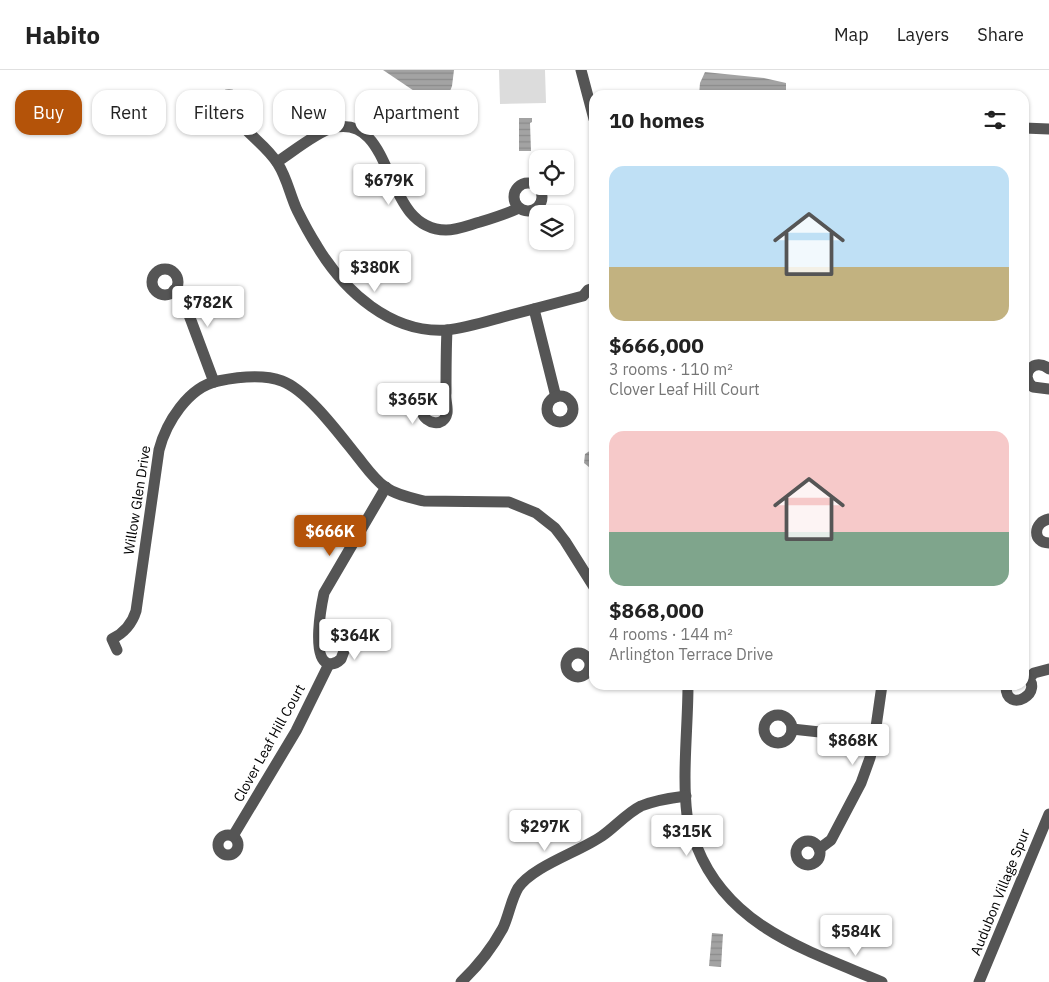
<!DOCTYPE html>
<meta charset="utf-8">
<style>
:root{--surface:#fff;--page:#f2f2f2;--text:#222;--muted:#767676;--line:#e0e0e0;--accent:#b45309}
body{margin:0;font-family:"IBM Plex Sans",sans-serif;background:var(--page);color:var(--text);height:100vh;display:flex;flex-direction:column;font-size:19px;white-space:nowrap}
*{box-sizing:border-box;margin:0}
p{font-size:16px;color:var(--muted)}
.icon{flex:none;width:28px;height:28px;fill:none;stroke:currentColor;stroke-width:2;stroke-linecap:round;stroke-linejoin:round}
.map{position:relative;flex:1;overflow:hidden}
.sheet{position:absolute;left:589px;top:20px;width:440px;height:600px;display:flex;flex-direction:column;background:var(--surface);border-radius:15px;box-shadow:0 1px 4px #0004}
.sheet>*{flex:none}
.guide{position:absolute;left:15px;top:20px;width:475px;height:45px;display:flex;gap:10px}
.fabs{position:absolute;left:529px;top:80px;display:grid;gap:10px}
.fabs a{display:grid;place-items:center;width:45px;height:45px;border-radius:10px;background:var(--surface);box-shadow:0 1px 4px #0004;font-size:25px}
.price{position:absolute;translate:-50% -42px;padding:0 11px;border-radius:5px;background:#fff;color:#222;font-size:16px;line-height:32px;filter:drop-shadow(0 1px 2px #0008)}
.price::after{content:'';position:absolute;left:50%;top:30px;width:15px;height:11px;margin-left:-8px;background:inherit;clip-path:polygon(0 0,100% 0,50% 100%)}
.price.on{background:var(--accent);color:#fff}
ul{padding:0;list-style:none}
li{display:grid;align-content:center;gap:10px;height:265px;padding:0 20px}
li span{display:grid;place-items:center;height:155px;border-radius:15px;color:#555}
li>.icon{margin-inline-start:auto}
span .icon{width:90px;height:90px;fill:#fffc;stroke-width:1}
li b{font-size:21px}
h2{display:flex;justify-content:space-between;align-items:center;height:60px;padding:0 20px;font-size:21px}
.chip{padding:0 18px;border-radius:15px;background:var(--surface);box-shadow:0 1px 4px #0004;font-size:18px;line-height:45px}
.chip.on{background:var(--accent);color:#fff}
header{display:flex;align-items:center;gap:30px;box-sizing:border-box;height:70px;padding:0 25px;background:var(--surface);border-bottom:1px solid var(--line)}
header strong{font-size:24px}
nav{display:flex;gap:28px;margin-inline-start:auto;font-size:18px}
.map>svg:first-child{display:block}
.green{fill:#dcdcdc}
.water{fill:url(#water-rules)}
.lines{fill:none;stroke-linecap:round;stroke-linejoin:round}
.minor{stroke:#555;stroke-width:11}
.labels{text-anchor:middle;stroke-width:4.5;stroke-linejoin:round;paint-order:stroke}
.street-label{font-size:14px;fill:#000;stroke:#fff}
</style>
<header>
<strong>Habito</strong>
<nav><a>Map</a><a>Layers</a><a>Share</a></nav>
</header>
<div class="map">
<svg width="1049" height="912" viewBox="0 0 1049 912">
<defs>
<pattern id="water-rules" width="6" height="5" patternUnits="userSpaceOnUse" patternTransform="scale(1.25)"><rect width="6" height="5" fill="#a3a3a3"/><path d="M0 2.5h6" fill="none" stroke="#8b8b8b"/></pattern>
</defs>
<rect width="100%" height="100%" fill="#fff"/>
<path class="green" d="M499,0h46l1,33 -46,1z"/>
<g class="water">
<path d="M383,0h71l-2,16 -5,13 -15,4z"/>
<path d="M705,2l59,6 22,5v11l-2,1h-85l1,-12z"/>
<path d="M519,48h13v4l-2,1 1,28h-12z"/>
<path d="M594,378v23l-10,-8 1,-9z"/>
<path d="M712,863l11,1 -2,33 -12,-1z"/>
</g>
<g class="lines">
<g class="minor">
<path d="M581,0l13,49"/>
<circle cx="229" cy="37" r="12"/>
<path d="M235,47c13,18 32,29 43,47 9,14 12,31 19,46 6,12 13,25 20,36 27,45 74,88 130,84 19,-2 38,-8 56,-13 27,-7 53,-14 80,-21l5,-6 6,-2"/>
<path d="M1024,58l25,1"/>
<path d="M277,92c14,-9 40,-30 55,-34 65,-16 48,101 114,102 11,0 23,-5 34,-8 13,-4 26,-8 39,-14"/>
<circle cx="528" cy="127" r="14"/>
<circle cx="165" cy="212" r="13"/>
<path d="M174,220l8,9 4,8 28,75"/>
<path d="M534,239l22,88"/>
<path d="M1049,299c-14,-13 -31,6 -16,18l16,2"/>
<circle cx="560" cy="339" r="13"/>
<path d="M445,330l-12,-3 -9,7 -2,8c3,12 22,16 25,1 1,-6 -2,-14 -1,-20 0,-21 0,-42 1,-63"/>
<path d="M1049,449c-16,3 -17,24 0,24"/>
<path d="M319,569c11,1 21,-1 25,12l-3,8c-4,4 -9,6 -14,4 -15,-7 -6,-56 -3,-70l62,-106"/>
<path d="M117,580l-5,-11c12,-6 20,-15 24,-28l23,-161c7,-27 29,-63 59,-69 20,-4 45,-7 64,0 25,9 58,54 75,75 9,11 17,23 28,31 11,8 27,11 39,14l85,1 27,11 19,15 10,13 29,46"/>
<circle cx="578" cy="595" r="12"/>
<path d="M1029,608l5,-5 15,-4"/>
<path d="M688,615c0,41 -6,90 -1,130 2,11 6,22 10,32 32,81 112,104 185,135"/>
<path d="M1006,615c-1,32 43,6 18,-10"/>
<circle cx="778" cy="659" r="14"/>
<path d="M792,659l37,4 45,8"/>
<circle cx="228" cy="775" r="10"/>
<path d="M233,766l63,-105 33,-67"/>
<circle cx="808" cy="783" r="12"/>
<path d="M819,779l12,-9 30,-57 9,-25 4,-17 8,-56"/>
<path d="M461,912c17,-16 31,-34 42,-54 6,-13 8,-28 15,-40 15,-22 61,-36 84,-52 13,-9 25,-23 39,-30 15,-6 29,-8 45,-10"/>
<path d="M979,912l70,-168"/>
</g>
</g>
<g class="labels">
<g class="street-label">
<text transform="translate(137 430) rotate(-81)" y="5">Willow Glen Drive</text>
<text transform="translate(269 673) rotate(-61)" y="5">Clover Leaf Hill Court</text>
<text transform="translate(1000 822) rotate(-68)" y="5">Audubon Village Spur</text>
</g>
</g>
</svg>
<div class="fabs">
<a><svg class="icon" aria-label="locate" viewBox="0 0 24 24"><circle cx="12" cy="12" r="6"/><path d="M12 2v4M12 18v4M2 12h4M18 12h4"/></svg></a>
<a><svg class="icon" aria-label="layers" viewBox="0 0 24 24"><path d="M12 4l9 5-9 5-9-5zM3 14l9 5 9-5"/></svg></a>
</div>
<b class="price" style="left:389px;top:136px">$679K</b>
<b class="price" style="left:375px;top:223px">$380K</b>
<b class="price" style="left:208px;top:258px">$782K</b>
<b class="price" style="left:413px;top:355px">$365K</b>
<b class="price on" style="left:330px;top:487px">$666K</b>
<b class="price" style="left:355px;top:591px">$364K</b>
<b class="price" style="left:853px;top:696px">$868K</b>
<b class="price" style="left:545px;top:782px">$297K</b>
<b class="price" style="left:687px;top:787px">$315K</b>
<b class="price" style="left:856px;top:887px">$584K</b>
<div class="guide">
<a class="chip on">Buy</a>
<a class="chip">Rent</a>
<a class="chip">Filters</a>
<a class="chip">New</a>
<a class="chip">Apartment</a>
</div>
<section class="sheet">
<h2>10 homes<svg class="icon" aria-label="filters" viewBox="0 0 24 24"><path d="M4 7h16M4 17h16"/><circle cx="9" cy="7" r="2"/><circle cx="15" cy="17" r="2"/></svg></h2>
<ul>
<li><span style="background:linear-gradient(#bfe0f5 65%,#c2b280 0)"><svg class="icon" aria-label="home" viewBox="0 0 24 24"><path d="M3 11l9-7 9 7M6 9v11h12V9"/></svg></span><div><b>$666,000</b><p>3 rooms · 110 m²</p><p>Clover Leaf Hill Court</p></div></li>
<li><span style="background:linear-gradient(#f6c9c9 65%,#7fa58c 0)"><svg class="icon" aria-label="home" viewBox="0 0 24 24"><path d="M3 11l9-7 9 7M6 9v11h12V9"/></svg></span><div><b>$868,000</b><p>4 rooms · 144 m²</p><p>Arlington Terrace Drive</p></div></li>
</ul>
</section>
</div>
